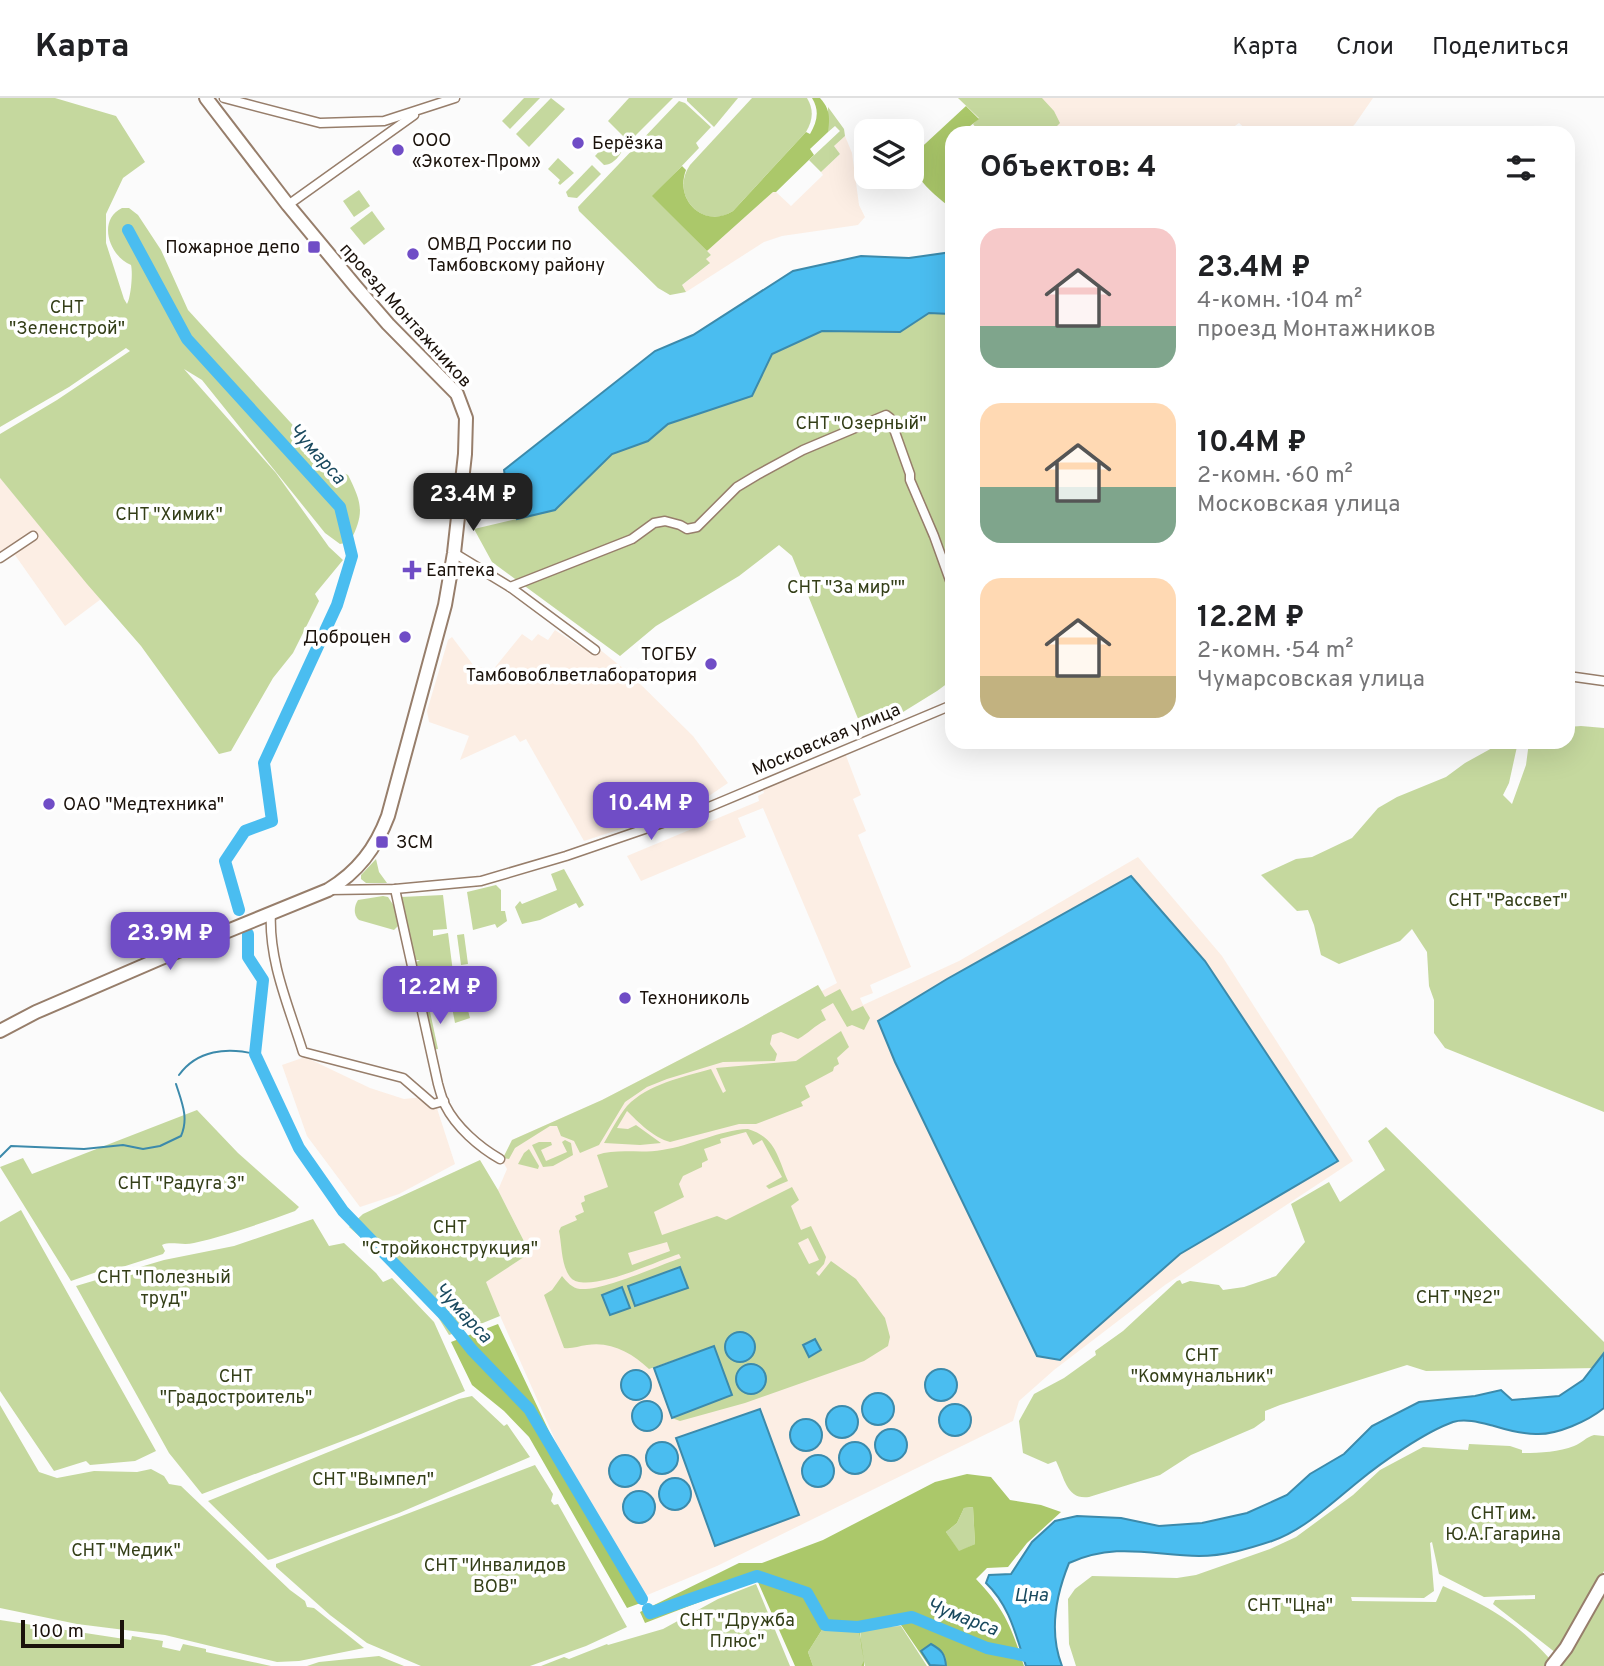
<!DOCTYPE html>
<html lang="ru">
<meta charset="utf-8">
<style>
:root{--surface:#fff;--page:#f2f2f2;--text:#202124;--muted:#757577;--line:#e0e0e0;--accent:#704dc6}
body{margin:0;font-family:Overpass,sans-serif;background:var(--page);color:var(--text);height:100vh;display:flex;flex-direction:column;font-size:26px;white-space:nowrap}
*{box-sizing:border-box;margin:0}
p{font-size:23px;color:var(--muted)}
.icon{flex:none;width:38px;height:38px;fill:none;stroke:currentColor;stroke-width:2;stroke-linecap:round;stroke-linejoin:round}
.map{position:relative;flex:1;overflow:hidden}
.details{position:absolute;left:945px;top:28px;width:630px;height:623px;display:flex;flex-direction:column;background:var(--surface);border-radius:21px;box-shadow:0 7px 28px #0002}
.details>*{flex:none}
.fabs{position:absolute;left:854px;top:21px;display:grid;gap:14px}
.fabs a{display:grid;place-items:center;width:70px;height:70px;border-radius:14px;background:var(--surface);box-shadow:0 7px 28px #0002;font-size:35px}
.scale{position:absolute;left:21px;bottom:18px;width:103px;box-sizing:border-box;padding-left:7px;border:4px solid #1b120b;border-top:0;font-size:19px;line-height:24px;white-space:nowrap;color:#1b120b;-webkit-text-stroke:5px #fff;paint-order:stroke}
.price{position:absolute;translate:-50% -60px;padding:0 16px;border-radius:14px;background:var(--accent);color:#fff;font-size:23px;line-height:46px;filter:drop-shadow(0 2px 4px #0008)}
.price::after{content:'';position:absolute;left:50%;top:42px;width:21px;height:16px;margin-left:-10px;background:inherit;clip-path:polygon(0 0,100% 0,50% 100%)}
.price.current{background:#222;color:#fff}
ul{padding:0;list-style:none}
li{display:flex;align-items:center;gap:21px;height:175px;padding:0 35px}
li span{display:grid;place-items:center;flex:none;width:196px;height:140px;border-radius:21px;color:#555}
li>.icon{margin-inline-start:auto}
span .icon{width:84px;height:84px;fill:#fffc;stroke-width:1}
li b{font-size:30px}
h2{display:flex;justify-content:space-between;align-items:center;height:84px;padding:0 35px;font-size:30px}
header{display:flex;align-items:center;gap:42px;box-sizing:border-box;height:98px;padding:0 35px;background:var(--surface);border-bottom:2px solid var(--line)}
header strong{font-size:33px}
nav{display:flex;gap:38px;margin-inline-start:auto;font-size:24px}
.map>svg:first-child{display:block}
.built{fill:#fceee4}
.green{fill:#c5d89e;fill-rule:evenodd}
.forest{fill:#abc86a;fill-rule:evenodd}
.water{fill:#4abdf0;stroke:#3c8aab;stroke-width:2}
.lines{fill:none;stroke-linecap:round;stroke-linejoin:round}
.stream{stroke:#3c8aab;stroke-width:2}
.river{stroke:#4abdf0;stroke-width:12}
.street-casing{stroke:#977e6b;stroke-width:11}
.secondary-casing{stroke:#977e6b;stroke-width:16}
.street{stroke:#fff;stroke-width:8}
.secondary{stroke:#fff;stroke-width:12}
.poi-dot{fill:#704dc6;stroke:#fff;stroke-width:2.5}
.labels{text-anchor:middle;stroke-width:7;stroke-linejoin:round;paint-order:stroke}
.poi-label{font-size:18px;fill:#1b120b;stroke:#fff;text-anchor:start}
.park-label{font-size:18px;fill:#343f18;stroke:#fff}
.street-label{font-size:18px;fill:#1b120b;stroke:#fff}
.water-label{font-size:19px;font-style:italic;fill:#19495e;stroke:#fff}
</style>
<header>
<strong>Карта</strong>
<nav><a>Карта</a><a>Слои</a><a>Поделиться</a></nav>
</header>
<div class="map">
<svg width="1604" height="1568" viewBox="0 0 1604 1568">
<rect width="100%" height="100%" fill="#fbfbfb"/>
<g class="built">
<path d="M958,0h415l-18,26 -9,9h-96l-11,-10 -14,10h-245l-7,-9 6,-6z"/>
<path d="M845,38l7,17 7,52 6,12 -7,8 -76,11 -18,6 -78,50 -5,-6 28,-22 -3,-5 5,-4 -4,-4 66,-59h3l15,14 32,-31 -2,-3 19,-18 -6,-8z"/>
<path d="M0,380l101,121 -36,27 -50,-71 -15,8z"/>
<path d="M555,532l27,18 6,-8 41,33 64,63 35,47 -31,21 -113,37 -58,-102 -6,3 -5,-7 -55,25 9,-24 -40,-14 -2,-11 21,-71 4,-3 25,33 4,-3 7,9 34,-42 10,7 6,-7 10,6z"/>
<path d="M845,655l16,42 -8,4 13,32 -8,4 53,132 -41,18 3,8 -13,5 3,7 96,-44 179,-104 84,99 131,205 -188,124 -111,85 -35,31 -6,20 -296,145 -72,30 -88,-152 -72,-162 45,-29 -32,-63 9,-21 -5,-9 10,-20 90,-40 141,-73 75,-42 4,6 15,-8 -74,-175 -25,10 8,19 -105,44 -14,-25 132,-55 -1,-5 6,-3 -1,-3z"/>
<path d="M305,959l65,31 34,11 29,-3 22,68 -56,30 -39,13 -53,-71 -25,-71z"/>
</g>
<g class="green">
<path d="M0,0h55l61,18 29,46 -22,16 -17,36v29l18,56 3,5c4,-7 6,-31 4,-39 -22,-9 -34,-45 -9,-57h7l9,7 23,35 27,60 144,158 16,7c14,28 17,38 2,67l-10,2 -15,-11 -123,-153 -18,-11 92,104 53,74 14,13 -28,34 4,7 -26,52 -20,25 -42,73 -12,3 -78,-108 -54,-62 -87,-106v-44l57,-34 73,-49 -4,-3 -57,39 -69,40z"/>
<path d="M524,0h16l-30,31 -8,-8z"/>
<path d="M551,0l14,11 -36,38 -13,-13z"/>
<path d="M629,0h44l-44,44 -21,-21z"/>
<path d="M687,0h51l-24,29 -27,-26z"/>
<path d="M752,0h55c7,12 6,22 -1,34l-73,79c-30,20 -64,-16 -43,-46z"/>
<path d="M958,0h84l12,13 6,12 -10,10h-70l-7,-9 6,-6z"/>
<path d="M679,3l6,2 26,24 -15,16 3,5 -46,48 58,59 -5,4 4,4 -28,22 4,7 -16,3 -12,-7 -79,-77 -1,-4z"/>
<path d="M828,9l16,22 1,7 -11,10 6,8 -19,18 -12,-12 31,-29 -5,-5 -7,6z"/>
<path d="M613,38l10,9c0,9 -10,20 -19,20l-9,-9z"/>
<path d="M558,60l16,15 -14,12 -2,-2 2,-3 -12,-11z"/>
<path d="M592,67l9,9 -24,24 -9,-1 -2,-5z"/>
<path d="M359,92l11,16 -16,11 -11,-16z"/>
<path d="M372,113l13,18 -21,16 -14,-17z"/>
<path d="M929,215h23v367l-15,11 -42,26 -34,9 -69,-170 -13,-11 -40,31 -83,50 -36,30 -128,-94 -18,-33 81,-19 57,-56 36,-13 20,-17 83,-28 21,-42 50,-23 78,1z"/>
<path d="M1581,628l23,2v384l-159,-64 -11,-15v-33l-5,-14 -2,-34 -15,-23 -12,12 -61,23 -18,-9 -7,-30 -6,-15 -11,1 -36,-36 35,-16 16,-2 40,-19 26,-30 19,-11 49,-20 19,-14 38,-21h15l-9,41 -6,12 9,9 14,-39 3,-23h39v-15z"/>
<path d="M376,761l3,13 8,11h-21l-5,-4v-4z"/>
<path d="M564,771l20,36 -5,3 -3,-5 -36,17 -18,4 -7,-17 5,-6 2,3 35,-14 -6,-16z"/>
<path d="M496,787l5,5v21h4l2,10 -10,7 -2,-4 -22,6 -6,-38z"/>
<path d="M443,797l4,34 -14,1v6l15,-3 5,39 -18,2v3l-12,2 15,70 -5,1 -17,-88 4,-2h-5l-14,-63z"/>
<path d="M383,798l5,1 6,9 4,20 -4,4 -35,-10c-6,-5 -5,-14 -1,-20z"/>
<path d="M464,836l4,30 -7,1 -4,-30z"/>
<path d="M818,887l7,12 15,-8 12,22 11,-5 7,12 -6,12 -12,-5 -5,2 -14,-24 -12,7 5,10c-12,6 -17,13 -28,19l-17,-7 -9,3 -2,9 7,10 -2,7 -52,1 -56,17 -20,8 -22,15 -26,43 -19,8 -6,-12 -13,-5 -4,-10h-7l-35,22 -6,11 -6,-1 9,-18 90,-40 141,-73z"/>
<path d="M464,897l6,23 -15,5 -5,-26z"/>
<path d="M841,933l8,16 -12,11 2,6 -5,3 -1,4 -28,15 5,11 -9,5 2,4 -47,18h-17l-69,18c-16,-4 -32,-20 -43,-31l-10,17 11,1 8,-4 25,18 -21,2 -36,-2c7,-12 14,-26 23,-37 21,-22 56,-29 84,-37l12,24 3,-2 -10,-23 80,-7z"/>
<path d="M197,1012l41,43 61,54 -4,4c-33,12 -66,24 -101,32 -11,3 -23,-2 -32,2l3,6 -2,3 -47,15 -5,-2 -40,14 -71,-114 23,-9 9,16z"/>
<path d="M1386,1029l218,215v12l-7,14 -171,3 -19,-6 -127,40 -15,6v9l-11,8 -63,27 -31,20 -71,22c-22,3 -24,-18 -33,-36l-8,3 -25,-11 -4,-32 15,-27 30,-16 32,-23 -1,-4 28,-20 54,-50 3,-1 2,4 8,-3 29,4 4,5 21,-3 32,-11 29,-34 -14,-38 38,-22 11,20 45,-32 -17,-29z"/>
<path d="M748,1031c28,9 29,27 40,52l-19,8 -3,-3 16,-9 -20,-37 -9,5 -7,-13 -26,7 1,4 -17,6 4,11 -6,3v4l-19,9 -4,8 5,13 -30,15 8,23 55,-19 9,4 66,-33 7,13 -8,6 10,24 10,-4 15,31 -2,7 -8,9 3,3 12,-15 25,18 29,39 5,19 -2,9 -24,15 -119,42 -65,18 -8,-3 60,-23 -18,-49 -65,23c-17,-16 -38,-28 -62,-24 -8,1 -15,4 -23,3l-20,-53 8,-5 10,-14c5,6 10,12 18,13 23,2 77,-23 101,-31l-2,-4c-20,6 -92,41 -108,24 -10,-11 -9,-33 -12,-47l2,-4 16,-7 -2,-4 9,-4 -3,-9 4,-2 -1,-5 24,-9 -11,-32c20,-7 44,-1 65,-5 29,-4 57,-20 86,-21zM808,1140l11,22 -10,4 -11,-21zM667,1144l3,9 -38,14 -4,-12z"/>
<path d="M565,1042l6,3 2,12 -20,11 -10,1 -11,-22 7,-3h12l1,3 -11,5 5,11 21,-9 -5,-10z"/>
<path d="M529,1051l10,17 -1,3 -20,-5 6,-11z"/>
<path d="M480,1062l18,30 32,63 -44,29 14,34 -27,11 -24,8 -19,-31 -25,-27 -56,-50 14,-13z"/>
<path d="M21,1112l135,241 -21,10 -45,4 -4,-4 -32,10 -54,-80v-169z"/>
<path d="M313,1121l16,27 15,-3 32,30 7,9 9,-4 42,44 31,69 -104,43 -159,60 -33,-41 -93,-167 88,-26 70,-14z"/>
<path d="M472,1298l32,30 3,-2 23,33 -131,56 -127,46 -4,1 -60,-59 251,-102z"/>
<path d="M0,1307l39,67 18,6 37,-7 43,1 14,-3 13,7 5,8 12,2 109,104 15,11 2,6 7,1 50,40 -65,13 -22,1 -112,-27 -88,-11 -77,-16z"/>
<path d="M1594,1337l10,1v135l-48,82 -63,-49 2,-4 40,-1v-4l-51,2 -45,-23 -7,-32 -2,1 4,48 -10,7 -73,-1 1,4 84,1 7,-16c46,21 71,34 106,72l-3,8h-470l-7,-22 -1,-45 7,-10 17,-13 85,2 19,-3 74,-26 26,-12 57,-42 27,-25 43,-23 45,3 1,-6 41,2 12,4v3c17,0 37,-1 52,-7 8,-3 12,-9 20,-11z"/>
<path d="M535,1367l18,29 -2,7 3,4 4,-1 69,123 -41,19 -56,20h-109l-54,-23 -37,-28 -54,-48v-3z"/>
<path d="M973,1409l2,37 -16,8 -13,-20 11,-9 7,-15z"/>
<path d="M756,1486l34,82h-249l23,-9 5,2 38,-15 1,1 55,-16 55,-30z"/>
<path d="M1604,1489v79h-47z"/>
<path d="M0,1522l131,20 1,-4 31,5 -1,6 18,4 3,-7 23,5v3l65,14h-271z"/>
<path d="M825,1527l33,2 3,18 -1,-17 41,-2 26,40h-62l-1,-4 -3,4h-48l-5,-14z"/>
<path d="M379,1558l25,10h-97l12,-4z"/>
</g>
<g class="forest">
<path d="M812,0h8c10,11 10,19 8,34l-18,17 4,6 -38,37h-3l-66,59 -55,-55 30,-30 4,4c-12,31 19,59 47,41l73,-79 4,2c7,-12 10,-23 2,-36z"/>
<path d="M966,8l13,13 -14,11 1,3h-14v69l-6,2c-15,-12 -34,-28 -34,-48z"/>
<path d="M498,1226l61,128 87,149 -19,7 -98,-171 -25,-26 -32,-26 -21,-43z"/>
<path d="M967,1376l24,3 19,23 31,5 20,7 -34,31 -19,24 -21,1 -11,11c28,29 36,49 48,87h-78l-1,-10 -14,-11 -10,6 9,14 13,1h-14l-28,-41 -42,3 5,33v5h-3l3,-5 -6,-33 -33,-3 -17,27 5,14h-18l-38,-86 -112,43 -5,-11 99,-49h23l61,-23 112,-58zM973,1409l2,37 -16,7 -13,-19 11,-9 7,-15z"/>
</g>
<g class="water">
<path d="M952,154v61l-2,1 -21,-1 -29,19 -78,-1 -50,23 -20,42 -84,28 -20,17 -36,13 -57,56 -38,9 -8,-15 -5,-34 151,-119 38,-16 100,-64 68,-15 48,2z"/>
<path d="M1131,778l74,85 133,200 -158,93 -120,106 -23,-4 -142,-294 -17,-41 69,-42z"/>
<path d="M680,1169l8,21 -53,18 -7,-20z"/>
<path d="M622,1189l8,21 -20,7 -8,-20z"/>
<circle cx="740" cy="1249" r="15"/>
<path d="M815,1241l6,11 -12,7 -6,-12z"/>
<path d="M714,1248l18,49 -60,23 -18,-50z"/>
<path d="M1604,1255v55c-16,13 -47,27 -68,26 -13,0 -29,-4 -42,-8 -12,-3 -28,-8 -41,-4 -28,10 -71,40 -94,59 -26,21 -55,49 -87,60 -24,8 -48,15 -73,15 -48,-1 -83,-14 -130,7 -13,32 -20,70 -7,103h-36c-10,-30 -16,-60 -40,-83l3,-8 22,-1 21,-32 23,-21 22,-5 44,2 38,8 43,-3 45,-10 40,-18 23,-21 34,-20 28,-28 47,-24 56,-6 26,-6 11,10 47,-4 24,-16z"/>
<circle cx="751" cy="1281" r="15"/>
<circle cx="941" cy="1287" r="16"/>
<circle cx="636" cy="1287" r="15"/>
<circle cx="878" cy="1311" r="16"/>
<circle cx="647" cy="1318" r="15"/>
<circle cx="955" cy="1322" r="16"/>
<circle cx="842" cy="1324" r="16"/>
<path d="M760,1311l39,106 -84,31 -39,-108z"/>
<circle cx="806" cy="1337" r="16"/>
<circle cx="891" cy="1347" r="16"/>
<circle cx="855" cy="1360" r="16"/>
<circle cx="662" cy="1360" r="16"/>
<circle cx="818" cy="1373" r="16"/>
<circle cx="625" cy="1373" r="16"/>
<circle cx="675" cy="1396" r="16"/>
<circle cx="639" cy="1409" r="16"/>
<path d="M931,1546c11,6 14,10 15,22l-16,-1 -9,-14z"/>
</g>
<g class="lines">
<g class="stream">
<path d="M179,977c18,-25 48,-28 76,-21"/>
<path d="M0,1059l11,-11 73,3 39,-4 20,4 17,-3 21,-10c8,-18 1,-33 -5,-52"/>
</g>
<g class="river">
<path d="M128,132l59,109 153,168 12,49 -15,49 -73,158 8,58 -27,10 -20,30 14,49"/>
<path d="M248,836v23l15,23 -8,74 44,94 44,63 102,105 27,34 57,59 113,190"/>
<path d="M648,1511l2,4 107,-37 50,17 18,32 33,2 54,-10 75,31 50,10"/>
</g>
<defs>
<g id="street">
<path d="M224,0l96,25 64,-2 71,-23"/>
<path d="M288,107l126,-90"/>
<path d="M454,455l56,34 85,63"/>
<path d="M0,460l33,-22"/>
<path d="M510,489l122,-48 22,-16 11,-2 15,4 7,4 10,-2 40,-40 20,-12 46,-25 83,-35 4,3 20,56v6l24,56 18,50"/>
<path d="M1568,578l36,5"/>
<path d="M395,791l43,195c2,7 4,15 7,21 11,22 34,42 55,54"/>
<path d="M328,792l67,-1 86,-8 85,-25 143,-49 243,-102"/>
<path d="M271,814c-3,48 18,95 32,140l100,26 30,26 11,-3"/>
</g>
<g id="secondary">
<path d="M0,933l36,-19 123,-53 169,-69c30,-18 48,-42 60,-74l57,-211 9,-52 11,-99 1,-36 -9,-24 -69,-70 -32,-37 -68,-82 -82,-107"/>
<path d="M1552,1568l14,-18 38,-67"/>
</g>
</defs>
<use href="#street" class="street-casing"/>
<use href="#secondary" class="secondary-casing"/>
<use href="#street" class="street"/>
<use href="#secondary" class="secondary"/>
</g>
<g class="poi-dot">
<circle cx="578" cy="45" r="7"/>
<circle cx="398" cy="52" r="7"/>
<rect x="307" y="142" width="14" height="14" rx="3.5"/>
<circle cx="413" cy="156" r="7"/>
<path d="M408.5 461.5h7v7h7v7h-7v7h-7v-7h-7v-7h7z"/>
<circle cx="405" cy="539" r="7"/>
<circle cx="711" cy="566" r="7"/>
<circle cx="49" cy="706" r="7"/>
<rect x="375" y="737" width="14" height="14" rx="3.5"/>
<circle cx="625" cy="900" r="7"/>
</g>
<g class="labels">
<g class="poi-label">
<text x="412" y="48">ООО<tspan x="412" dy="21">«Экотех-Пром»</tspan></text>
<text x="592" y="51">Берёзка</text>
<text x="427" y="152">ОМВД России по<tspan x="427" dy="21">Тамбовскому району</tspan></text>
<text x="300" y="155" text-anchor="end">Пожарное депо</text>
<text x="426" y="478">Еаптека</text>
<text x="391" y="545" text-anchor="end">Доброцен</text>
<text x="697" y="562" text-anchor="end">ТОГБУ<tspan x="697" dy="21">Тамбовоблветлаборатория</tspan></text>
<text x="63" y="712">ОАО "Медтехника"</text>
<text x="396" y="750">ЗСМ</text>
<text x="639" y="906">Технониколь</text>
</g>
<g class="park-label">
<text x="67" y="215">СНТ<tspan x="67" dy="21">"Зеленстрой"</tspan></text>
<text x="861" y="331">СНТ "Озерный"</text>
<text x="169" y="422">СНТ "Химик"</text>
<text x="846" y="495">СНТ "За мир""</text>
<text x="1508" y="808">СНТ "Рассвет"</text>
<text x="181" y="1091">СНТ "Радуга 3"</text>
<text x="450" y="1135">СНТ<tspan x="450" dy="21">"Стройконструкция"</tspan></text>
<text x="164" y="1185">СНТ "Полезный<tspan x="164" dy="21">труд"</tspan></text>
<text x="1458" y="1205">СНТ "№2"</text>
<text x="1202" y="1263">СНТ<tspan x="1202" dy="21">"Коммунальник"</tspan></text>
<text x="236" y="1284">СНТ<tspan x="236" dy="21">"Градостроитель"</tspan></text>
<text x="373" y="1387">СНТ "Вымпел"</text>
<text x="1503" y="1421">СНТ им.<tspan x="1503" dy="21">Ю.А.Гагарина</tspan></text>
<text x="126" y="1458">СНТ "Медик"</text>
<text x="495" y="1473">СНТ "Инвалидов<tspan x="495" dy="21">ВОВ"</tspan></text>
<text x="1290" y="1513">СНТ "Цна"</text>
<text x="737" y="1528">СНТ "Дружба<tspan x="737" dy="21">Плюс"</tspan></text>
</g>
<g class="street-label">
<text transform="translate(406 217) rotate(48)" y="6">проезд Монтажников</text>
<text transform="translate(826 641) rotate(-23)" y="6">Московская улица</text>
</g>
<g class="water-label">
<text transform="translate(318 355) rotate(48)" y="7">Чумарса</text>
<text transform="translate(464 1214) rotate(47)" y="7">Чумарса</text>
<text x="1031" y="1503">Цна</text>
<text transform="translate(963 1518) rotate(21)" y="7">Чумарса</text>
</g>
</g>
</svg>
<div class="fabs">
<a><svg class="icon" aria-label="layers" viewBox="0 0 24 24"><path d="M12 4l9 5-9 5-9-5zM3 14l9 5 9-5"/></svg></a>
</div>
<div class="scale">100 m</div>
<b class="price current" style="left:473px;top:435px">23.4M ₽</b>
<b class="price" style="left:651px;top:744px">10.4M ₽</b>
<b class="price" style="left:170px;top:874px">23.9M ₽</b>
<b class="price" style="left:440px;top:928px">12.2M ₽</b>
<section class="details">
<h2>Объектов: 4<svg class="icon" aria-label="filters" viewBox="0 0 24 24"><path d="M4 7h16M4 17h16"/><circle cx="9" cy="7" r="2"/><circle cx="15" cy="17" r="2"/></svg></h2>
<ul>
<li><span style="background:linear-gradient(#f6c9c9 70%,#7fa58c 0)"><svg class="icon" aria-label="home" viewBox="0 0 24 24"><path d="M3 11l9-7 9 7M6 9v11h12V9"/></svg></span><div><b>23.4M ₽</b><p>4-комн. · 104 m²</p><p>проезд Монтажников</p></div></li>
<li><span style="background:linear-gradient(#ffd9b3 60%,#7fa58c 0)"><svg class="icon" aria-label="home" viewBox="0 0 24 24"><path d="M3 11l9-7 9 7M6 9v11h12V9"/></svg></span><div><b>10.4M ₽</b><p>2-комн. · 60 m²</p><p>Московская улица</p></div></li>
<li><span style="background:linear-gradient(#ffd9b3 70%,#c2b280 0)"><svg class="icon" aria-label="home" viewBox="0 0 24 24"><path d="M3 11l9-7 9 7M6 9v11h12V9"/></svg></span><div><b>12.2M ₽</b><p>2-комн. · 54 m²</p><p>Чумарсовская улица</p></div></li>
</ul>
</section>
</div>
